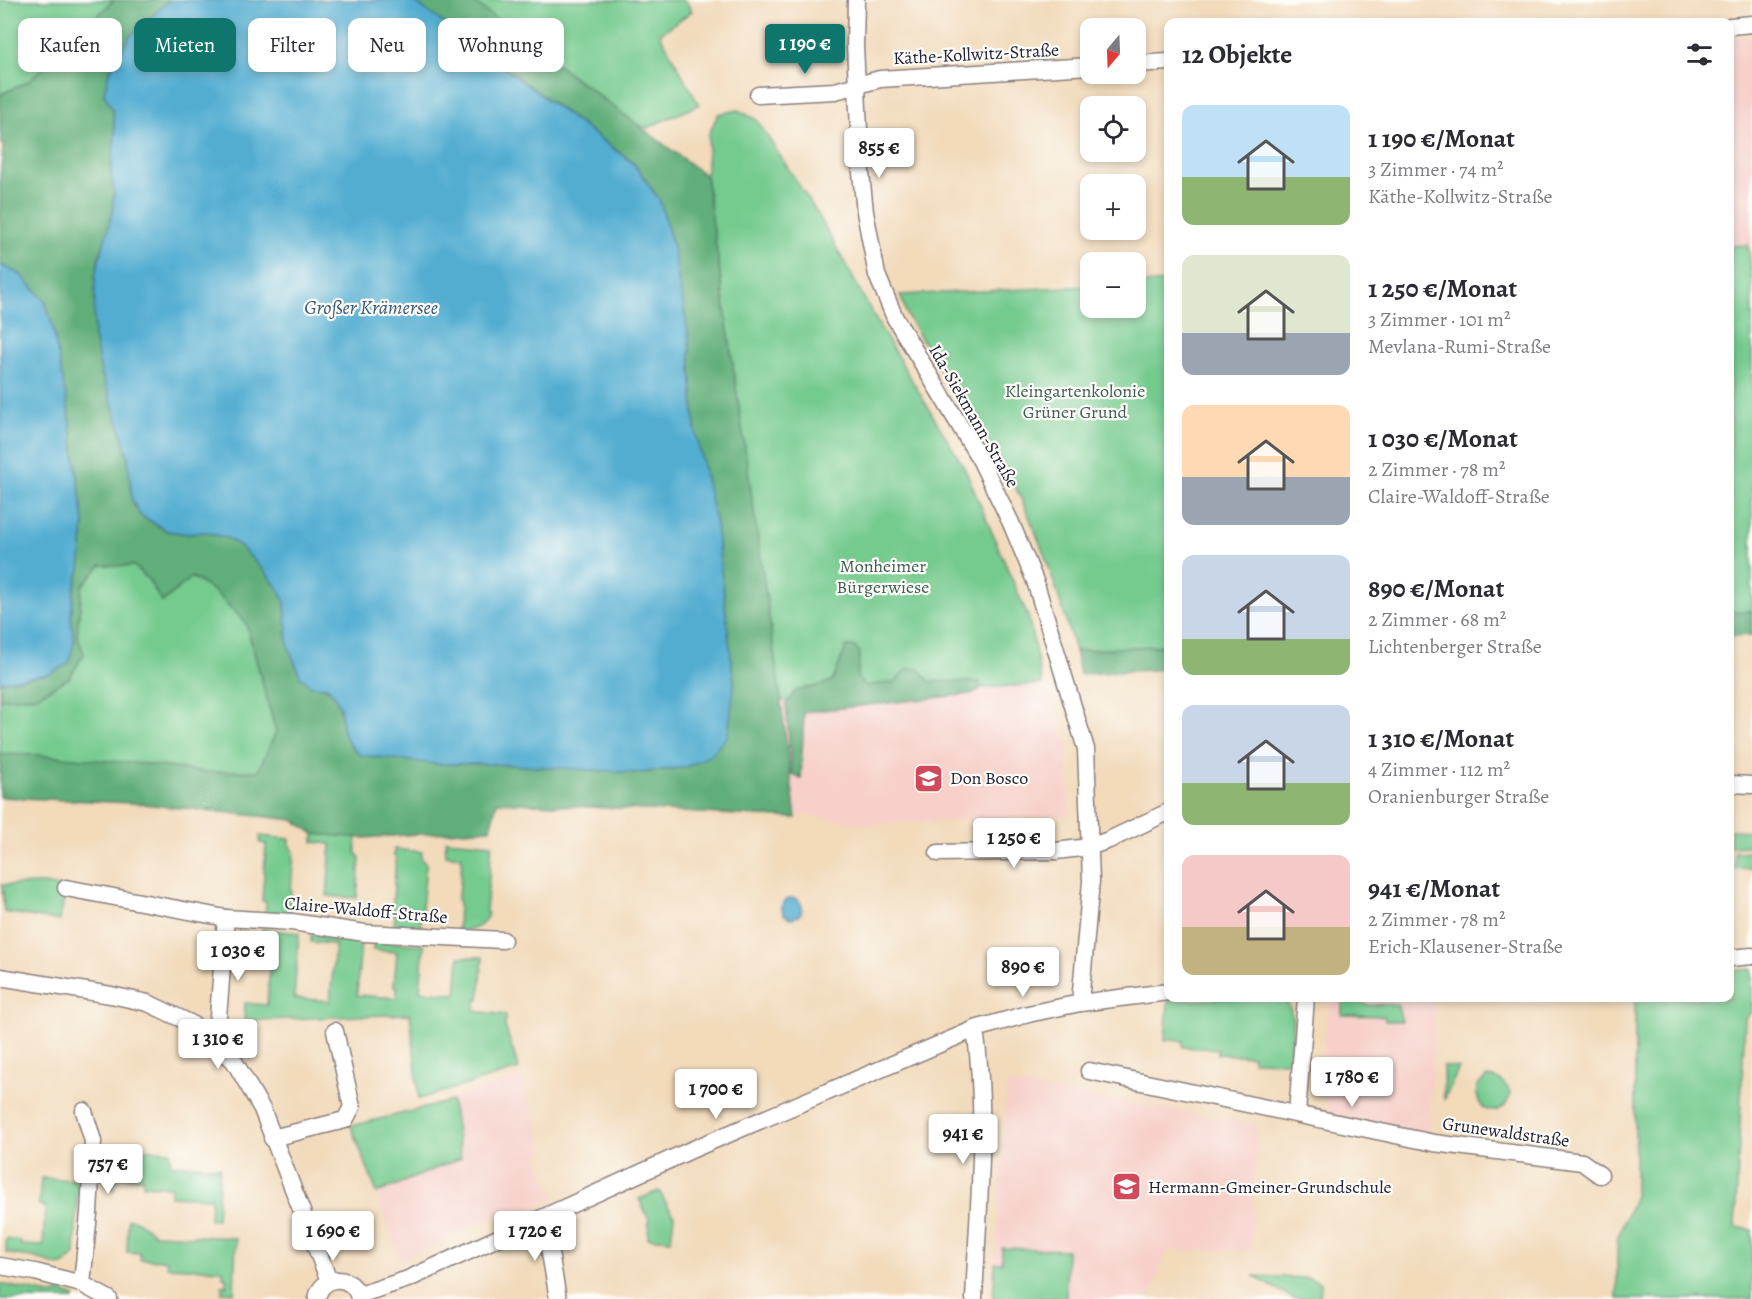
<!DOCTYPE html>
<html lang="de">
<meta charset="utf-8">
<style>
:root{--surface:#fff;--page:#f7f7f7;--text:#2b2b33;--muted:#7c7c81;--accent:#0f766e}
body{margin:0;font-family:Alegreya,serif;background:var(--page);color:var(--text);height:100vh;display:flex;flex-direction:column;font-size:22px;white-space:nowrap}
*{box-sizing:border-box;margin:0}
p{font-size:20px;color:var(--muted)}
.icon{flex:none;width:33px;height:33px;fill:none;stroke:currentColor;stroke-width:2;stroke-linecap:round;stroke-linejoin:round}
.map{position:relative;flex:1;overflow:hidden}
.details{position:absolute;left:1164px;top:18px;width:570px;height:984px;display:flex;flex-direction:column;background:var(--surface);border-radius:12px;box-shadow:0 3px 9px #0003}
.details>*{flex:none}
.top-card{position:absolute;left:18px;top:18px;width:570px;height:54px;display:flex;gap:12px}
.needle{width:39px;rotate:199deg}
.controls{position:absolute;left:1080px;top:18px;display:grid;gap:12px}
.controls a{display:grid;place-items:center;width:66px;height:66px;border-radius:12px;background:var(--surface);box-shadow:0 3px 9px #0003;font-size:30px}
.price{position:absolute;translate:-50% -51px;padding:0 14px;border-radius:6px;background:#fff;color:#222;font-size:20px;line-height:39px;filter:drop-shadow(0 2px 3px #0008)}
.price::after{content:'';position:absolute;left:50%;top:36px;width:18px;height:14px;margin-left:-9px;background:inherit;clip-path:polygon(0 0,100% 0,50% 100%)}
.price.current{background:var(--accent);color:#fff}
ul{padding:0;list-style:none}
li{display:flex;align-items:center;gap:18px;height:150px;padding:0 18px}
li span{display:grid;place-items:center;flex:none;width:168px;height:120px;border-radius:12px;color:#555}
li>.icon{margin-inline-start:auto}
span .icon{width:72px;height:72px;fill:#fffc;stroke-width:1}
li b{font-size:26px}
h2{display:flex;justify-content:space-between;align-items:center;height:72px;padding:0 18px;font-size:26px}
.tag{padding:0 21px;border-radius:12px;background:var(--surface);box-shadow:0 3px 9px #0003;font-size:21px;line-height:54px}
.tag.current{background:var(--accent);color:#fff}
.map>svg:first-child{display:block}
.built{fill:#f7d0ca}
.green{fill:#75ca8e;stroke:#4c7664;stroke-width:1.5}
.forest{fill:#60ae79;stroke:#41685a;stroke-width:1.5}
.water{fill:#53add1;stroke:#3a6886;stroke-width:1.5}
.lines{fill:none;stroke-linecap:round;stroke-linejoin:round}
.minor-casing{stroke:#8a7e7b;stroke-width:19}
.minor{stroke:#fff;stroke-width:16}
.labels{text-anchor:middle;stroke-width:4.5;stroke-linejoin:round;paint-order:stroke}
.street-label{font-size:18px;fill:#22223b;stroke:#fdfcf7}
.park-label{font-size:18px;fill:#3f5d58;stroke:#fdfcf7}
.poi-label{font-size:18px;fill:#22223b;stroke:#fdfcf7;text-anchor:start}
.water-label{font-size:20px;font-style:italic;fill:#365a77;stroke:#fdfcf7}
</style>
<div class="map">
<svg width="1752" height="1299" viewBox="0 0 1752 1299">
<rect width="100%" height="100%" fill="#fdfcf7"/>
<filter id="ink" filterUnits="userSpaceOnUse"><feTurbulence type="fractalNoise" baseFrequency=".0167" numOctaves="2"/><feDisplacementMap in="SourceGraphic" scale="12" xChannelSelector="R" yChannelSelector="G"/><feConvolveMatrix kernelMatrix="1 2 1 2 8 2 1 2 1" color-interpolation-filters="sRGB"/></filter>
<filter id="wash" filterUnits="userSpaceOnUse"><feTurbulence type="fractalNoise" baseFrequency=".008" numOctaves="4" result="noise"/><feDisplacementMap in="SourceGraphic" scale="24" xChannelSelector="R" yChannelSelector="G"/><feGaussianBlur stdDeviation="1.35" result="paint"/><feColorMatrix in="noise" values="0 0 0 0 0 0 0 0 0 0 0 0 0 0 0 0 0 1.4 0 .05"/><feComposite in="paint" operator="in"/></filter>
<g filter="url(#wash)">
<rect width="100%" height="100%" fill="#f2dabb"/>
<g class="built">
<path d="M1752,36v211l-22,-1v-208z"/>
<path d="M1042,684l25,59 2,71 -10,2 -190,8 -74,-10 -14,-113z"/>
<path d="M1334,998h101l-6,136 -98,-21 -13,-26 12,-87z"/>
<path d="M521,1076l24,75 -9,5 19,42 -31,14 -17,-2 -106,50 -50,-134 91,-24z"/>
<path d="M1007,1083l250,41 -6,126h-84l-18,49h-156z"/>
</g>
<g class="green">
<path d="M0,0h114l-85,81 -29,14z"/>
<path d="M471,0h214l7,11 -32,23 39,71 -52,23 -9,-3z"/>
<path d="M738,110l19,10 62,96 61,111 85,142 64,150 13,65 -261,17 -75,-525 3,-42 9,-20z"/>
<path d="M1748,245l4,32v334l-22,1v-366z"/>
<path d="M1168,282v363l-93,6c-20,-70 -44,-144 -83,-206l-7,-2 -77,-126 -8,-22 190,-9v22h46v-24z"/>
<path d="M101,565l33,1 14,13 14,23 29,-25 23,14 32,32 30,109 -18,39 -54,1 -59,-8 -145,-10v-55l37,-3 32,-18 15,-24 -7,-19 5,-49z"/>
<path d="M1730,830l22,1v15l-22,1z"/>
<path d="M314,834l43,3 -1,16 4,5 -3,40 -30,-2 4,-52 -18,-2z"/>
<path d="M260,836l30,3v8l4,4 -5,66 -24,-3 1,-12 -4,-1 4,-57 -6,-1z"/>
<path d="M446,840l46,4 -6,67 2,3c-6,15 -15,16 -30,17l1,-31h-2l3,-14 2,-29 -17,-2z"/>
<path d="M394,849l28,3 -1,7 5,5 -6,66 -26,-2 1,-14h-3l4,-57 -2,-1z"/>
<path d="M1752,851v17l-17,1 -1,-17z"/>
<path d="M44,884l22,4 -6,33 -56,-9 -2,-27z"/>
<path d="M262,929l37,4 -5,65 36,3 5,-57 -24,-2v-7l50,5 -4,55 40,3v-11l-3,-1 3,-34 -24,-2 1,-9 50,4 -4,46 36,3 3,-37h24l-4,43h-3l-1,11 31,4 -1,11 14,43 -100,30 -9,-85 -166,7 1,-18 22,2 5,-68 -10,-2z"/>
<path d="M1752,969v43l-7,6 -10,209 17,3v69h-135v-60l18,-43v-198h95v-27z"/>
<path d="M1248,998c9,0 20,-2 29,0 25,4 13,47 11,64l-35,-1v-5l-35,-2v-5l-35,-2v-6l-18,-1 3,-39z"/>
<path d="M1342,998h18l5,7 32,-1 5,17h-17l-1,-5 -42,-1z"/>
<path d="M1443,1066l16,2 -15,32z"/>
<path d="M1487,1077c12,1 19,6 24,17 -9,26 -37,21 -34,-8z"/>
<path d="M452,1101l9,57 -84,35 -26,-67z"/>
<path d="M108,1147l62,4v13l50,3 -3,53h-7l1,-22 -41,-2 1,-9 -28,-2v-7l-26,-1v5h-3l-1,9z"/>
<path d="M41,1178l37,2 -3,74c-15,21 -22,8 -39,4 -10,-2 -20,-3 -30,-5v-14l15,2v4l22,1 2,-40 -6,-1z"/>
<path d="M659,1191l15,25 -3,24 -23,-2 1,-18 -10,-21z"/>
<path d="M128,1219l8,1 19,14 81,4 -2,55 -12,-1v-6h4v-8l-3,-1v-7l-56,-3v-7l-27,-1v-6l-13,-1z"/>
<path d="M1002,1248l65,2 -1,49h-73l2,-36h7z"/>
<path d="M1253,1276l57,2 11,5 -1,16 -27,-1z"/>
<path d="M0,1284l50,10 11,-2 13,4v3h-74z"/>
</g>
<g class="forest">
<path d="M114,0h56l-40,36 -26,58 9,16 2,23 -4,39 3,20 -1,19 -6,27 -9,20 -4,78 7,36 19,55 8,30 4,43 8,15 27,16 22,3 16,-2 22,6 11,6 29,30 12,16 6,13 3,42 29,40c25,6 23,25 26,47l92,32h59l145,9 47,-6 48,-82 -18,-160 -21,-97 -6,-90 -17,-95 -12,-42 -26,-38 -222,-163h59l235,176 75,525 15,117 -299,-16 -7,27 -126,9 -50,-4 -20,-14 -83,-9 -79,-8 -132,-6v-43l37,1 108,9 59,8 54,-1 18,-39 -30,-109 -32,-32 -22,-14 -30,25 -14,-23 -14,-13 -33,-1 -19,21 -5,49 7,19 -15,24 -32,18 -37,3v-17l49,-8 25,-32 -3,-26 3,-27 6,-20 4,-46 -14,-103 -17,-93 -8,-26 -25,-27 -20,-9v-89l3,-28 -3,-18v-35l29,-14z"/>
<path d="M1752,611v24l-22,1v-24z"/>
<path d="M1168,645v24l-88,5 -5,-23z"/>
<path d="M846,647h9l5,5 -3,26 9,8 29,-4 12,-13h12l10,12 51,1v7l-9,5 -167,18 -3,67 -9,-5 -6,-69 9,-14 30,-7 8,-4z"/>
</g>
<g class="water">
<path d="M170,0h242l222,164 26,37 12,42 17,95 6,90 21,97 18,160 -6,50 -18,21 -24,11 -47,6 -145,-9h-59l-75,-9 -10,-10 -7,-13 -3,-25 -6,-12 -7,-8 -16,-1 -11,-10 -12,-31 -3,-42 -6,-13 -12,-16 -29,-30 -11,-6 -22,-6 -16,2 -22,-3 -27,-16 -8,-15 -4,-43 -8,-30 -19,-55 -7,-36 1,-60 18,-65 1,-19 -3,-20 4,-39 -2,-23 -9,-16 5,-22 21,-36z"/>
<path d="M0,265l20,9 25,27 8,26 17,93 14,103 -4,46 -6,20 -3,27 3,26 -5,21 -20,11 -49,8z"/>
<circle cx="792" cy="908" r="10"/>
</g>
</g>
<g filter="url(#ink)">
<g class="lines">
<defs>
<g id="minor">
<path d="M856,0l-1,45 6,128 4,39 12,63 18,43 86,143 30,62 24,58 51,168 5,132 -11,122"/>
<path d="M1730,26l22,-2"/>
<path d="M1136,64l32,-2"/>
<path d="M758,95l77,-4 45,-12 210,-13"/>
<path d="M1730,784l22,1"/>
<path d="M938,853l118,-2 33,-4 20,-7 59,-28"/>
<path d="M66,888l160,30 66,4 73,11 138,7"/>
<path d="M1730,958l22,-2"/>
<path d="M0,977l111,18 37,8 42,20 22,16 22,22 28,48 67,172"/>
<path d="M212,1039l6,-22 8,-99"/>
<path d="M1089,1071l345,72 148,19 18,13"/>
<path d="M1297,1114l9,-116"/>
<path d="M272,1138l73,-18 7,-13 -17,-76"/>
<path d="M544,1218l14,81"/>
<path d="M0,1266l35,6 47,12 27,15"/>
<path d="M82,1284l7,-71 4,-72 -9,-30"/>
<path d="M359,1295l49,-16 283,-129 284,-121 53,-15 52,-11 88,-11"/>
<path d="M317,1299c4,-26 38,-25 42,0"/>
<path d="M974,1299c4,-90 14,-181 1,-270"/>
</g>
</defs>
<use href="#minor" class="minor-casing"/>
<use href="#minor" class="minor"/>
</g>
</g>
<defs>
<symbol id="school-square" viewBox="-11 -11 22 22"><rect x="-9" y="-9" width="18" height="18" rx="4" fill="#d1495b" stroke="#fdfcf7"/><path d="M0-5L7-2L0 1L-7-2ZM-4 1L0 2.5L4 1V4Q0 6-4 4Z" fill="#fff"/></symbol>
</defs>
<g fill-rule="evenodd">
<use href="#school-square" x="912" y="762" width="33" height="33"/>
<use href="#school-square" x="1110" y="1170" width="33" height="33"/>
</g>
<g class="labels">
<g class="street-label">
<text transform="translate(976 54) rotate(-3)" y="6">Käthe-Kollwitz-Straße</text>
<text transform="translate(974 416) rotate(60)" y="6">Ida-Siekmann-Straße</text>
<text transform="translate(366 910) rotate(5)" y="6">Claire-Waldoff-Straße</text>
<text transform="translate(1506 1132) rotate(8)" y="6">Grunewaldstraße</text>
</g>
<g class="park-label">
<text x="1075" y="397">Kleingartenkolonie<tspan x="1075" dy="21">Grüner Grund</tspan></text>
<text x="883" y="572">Monheimer<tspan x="883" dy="21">Bürgerwiese</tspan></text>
</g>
<g class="poi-label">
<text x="950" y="784">Don Bosco</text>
<text x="1148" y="1193">Hermann-Gmeiner-Grundschule</text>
</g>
<g class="water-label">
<text x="371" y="314">Großer Krämersee</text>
</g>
</g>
</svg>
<div class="controls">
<a><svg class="needle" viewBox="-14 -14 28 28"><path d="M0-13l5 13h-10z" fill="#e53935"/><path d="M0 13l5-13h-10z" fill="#7c7c81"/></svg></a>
<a><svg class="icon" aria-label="locate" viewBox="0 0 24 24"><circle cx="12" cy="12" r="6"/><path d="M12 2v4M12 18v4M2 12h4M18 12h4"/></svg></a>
<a>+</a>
<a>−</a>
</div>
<b class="price current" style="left:805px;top:75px">1 190 €</b>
<b class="price" style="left:879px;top:179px">855 €</b>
<b class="price" style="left:1014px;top:869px">1 250 €</b>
<b class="price" style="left:238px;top:982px">1 030 €</b>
<b class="price" style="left:1023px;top:998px">890 €</b>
<b class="price" style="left:218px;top:1070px">1 310 €</b>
<b class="price" style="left:1352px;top:1108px">1 780 €</b>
<b class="price" style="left:716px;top:1120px">1 700 €</b>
<b class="price" style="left:963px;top:1165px">941 €</b>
<b class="price" style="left:108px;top:1195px">757 €</b>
<b class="price" style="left:333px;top:1262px">1 690 €</b>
<b class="price" style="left:535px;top:1262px">1 720 €</b>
<div class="top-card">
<a class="tag">Kaufen</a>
<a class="tag current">Mieten</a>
<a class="tag">Filter</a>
<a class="tag">Neu</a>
<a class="tag">Wohnung</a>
</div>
<section class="details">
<h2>12 Objekte<svg class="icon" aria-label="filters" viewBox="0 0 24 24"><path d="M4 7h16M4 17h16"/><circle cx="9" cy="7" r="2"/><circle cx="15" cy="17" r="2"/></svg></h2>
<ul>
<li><span style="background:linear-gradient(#bfe0f5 60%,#8fb573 0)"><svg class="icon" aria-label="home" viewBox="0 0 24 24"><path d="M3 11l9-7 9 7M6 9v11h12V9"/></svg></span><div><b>1 190 €/Monat</b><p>3 Zimmer · 74 m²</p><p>Käthe-Kollwitz-Straße</p></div></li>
<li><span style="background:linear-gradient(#dfe7d0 65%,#9aa5b1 0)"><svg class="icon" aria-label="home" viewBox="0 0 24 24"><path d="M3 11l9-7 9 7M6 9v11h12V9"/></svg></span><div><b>1 250 €/Monat</b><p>3 Zimmer · 101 m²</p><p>Mevlana-Rumi-Straße</p></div></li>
<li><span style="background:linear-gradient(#ffd9b3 60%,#9aa5b1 0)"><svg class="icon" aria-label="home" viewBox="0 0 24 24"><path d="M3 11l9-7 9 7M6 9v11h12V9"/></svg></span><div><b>1 030 €/Monat</b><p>2 Zimmer · 78 m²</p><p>Claire-Waldoff-Straße</p></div></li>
<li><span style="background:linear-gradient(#c9d6e8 70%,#8fb573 0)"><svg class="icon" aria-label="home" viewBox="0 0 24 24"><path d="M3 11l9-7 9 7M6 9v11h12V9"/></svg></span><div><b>890 €/Monat</b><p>2 Zimmer · 68 m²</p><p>Lichtenberger Straße</p></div></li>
<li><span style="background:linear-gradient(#c9d6e8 65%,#8fb573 0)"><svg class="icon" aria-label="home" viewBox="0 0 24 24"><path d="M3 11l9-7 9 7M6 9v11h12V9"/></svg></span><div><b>1 310 €/Monat</b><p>4 Zimmer · 112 m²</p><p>Oranienburger Straße</p></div></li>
<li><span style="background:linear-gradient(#f6c9c9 60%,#c2b280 0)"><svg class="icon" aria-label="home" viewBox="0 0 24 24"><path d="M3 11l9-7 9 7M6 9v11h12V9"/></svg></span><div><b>941 €/Monat</b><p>2 Zimmer · 78 m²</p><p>Erich-Klausener-Straße</p></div></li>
</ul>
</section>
</div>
